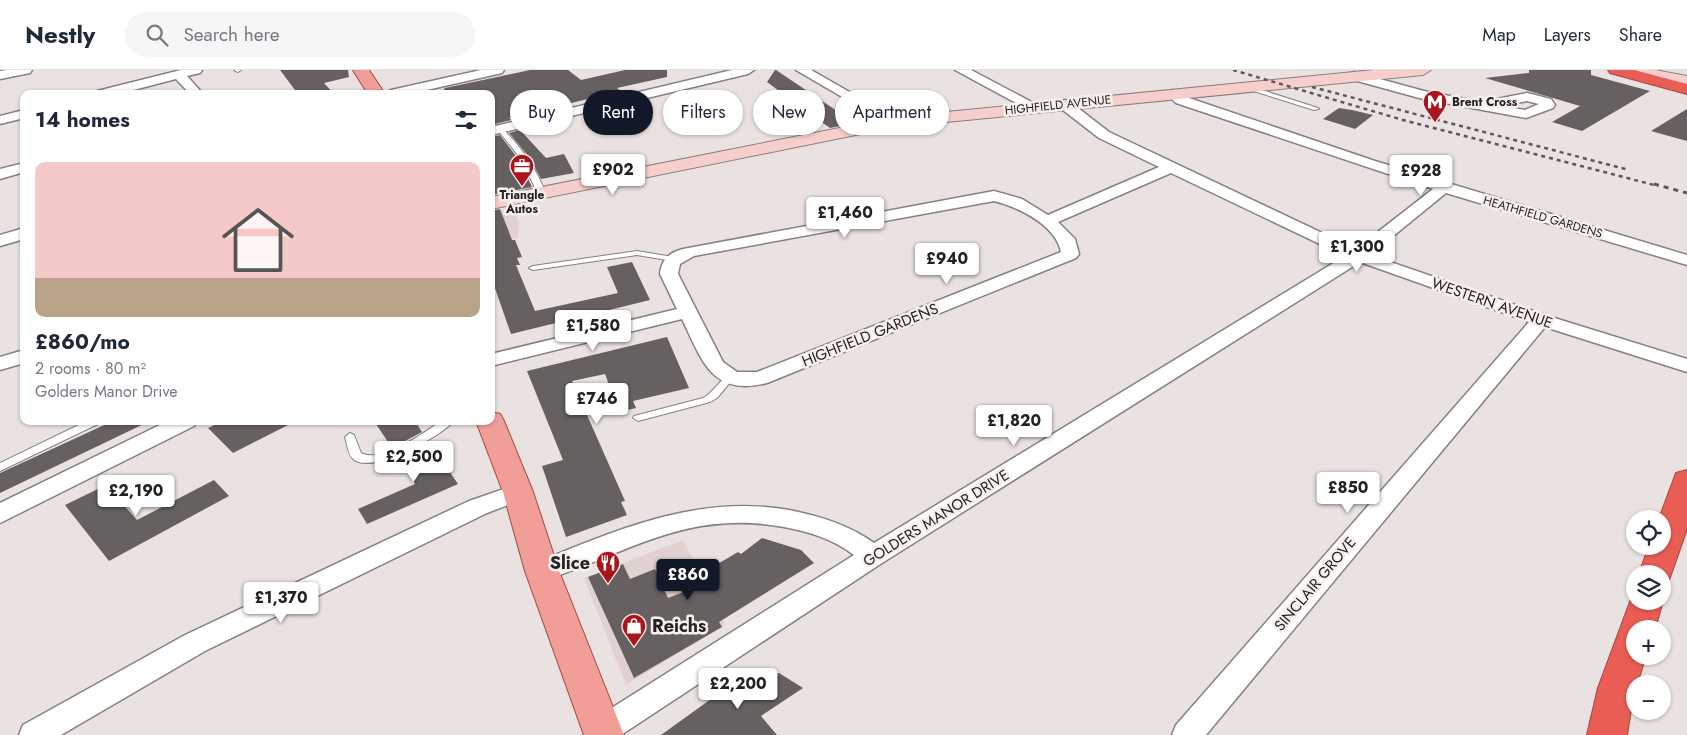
<!DOCTYPE html>
<meta charset="utf-8">
<style>
:root{--surface:#fff;--page:#f6f6f7;--text:#1f2937;--muted:#747a83;--line:#e0e1e3;--accent:#111827}
body{margin:0;font-family:Jost,sans-serif;background:var(--page);color:var(--text);height:100vh;display:flex;flex-direction:column;font-size:19px;white-space:nowrap}
*{box-sizing:border-box;margin:0}
p{font-size:16px;color:var(--muted)}
.icon{flex:none;width:28px;height:28px;fill:none;stroke:currentColor;stroke-width:2;stroke-linecap:round;stroke-linejoin:round}
.map{position:relative;flex:1;overflow:hidden}
.drawer{position:absolute;left:20px;top:20px;width:475px;height:335px;display:flex;flex-direction:column;background:var(--surface);border-radius:10px;box-shadow:0 1px 4px #0004}
.drawer>*{flex:none}
.top-card{position:absolute;left:510px;top:20px;width:475px;height:45px;display:flex;gap:10px}
.buttons{position:absolute;left:1626px;top:440px;display:grid;gap:10px}
.buttons a{display:grid;place-items:center;width:45px;height:45px;border-radius:50%;background:var(--surface);box-shadow:0 1px 4px #0004;font-size:25px}
.price{position:absolute;translate:-50% -42px;padding:0 11px;border-radius:5px;background:#fff;color:#222;font-size:16px;line-height:32px;filter:drop-shadow(0 1px 2px #0008)}
.price::after{content:'';position:absolute;left:50%;top:30px;width:15px;height:11px;margin-left:-8px;background:inherit;clip-path:polygon(0 0,100% 0,50% 100%)}
.price.active{background:var(--accent);color:#fff}
ul{padding:0;list-style:none}
li{display:grid;align-content:center;gap:10px;height:265px;padding:0 15px}
li span{display:grid;place-items:center;height:155px;border-radius:10px;color:#555}
li>.icon{margin-inline-start:auto}
span .icon{width:90px;height:90px;fill:#fffc;stroke-width:1}
li b{font-size:21px}
h2{display:flex;justify-content:space-between;align-items:center;height:60px;padding:0 15px;font-size:21px}
.pill{padding:0 18px;border-radius:22px;background:var(--surface);box-shadow:0 1px 4px #0004;font-size:18px;line-height:45px}
.pill.active{background:var(--accent);color:#fff}
header{display:flex;align-items:center;gap:30px;box-sizing:border-box;height:70px;padding:0 25px;background:var(--surface);border-bottom:1px solid var(--line)}
header strong{font-size:24px}
nav{display:flex;gap:28px;margin-inline-start:auto;font-size:18px}
.search{width:350px;height:45px;background:var(--page);display:flex;align-items:center;gap:12px;box-sizing:border-box;padding:0 18px;border-radius:28px;color:var(--muted);font-size:19px}
.map>svg:first-child{display:block}
.built{fill:#e1d2d0}
.building{fill:#666060}
.lines{fill:none;stroke-linecap:round;stroke-linejoin:round}
.lane-casing{stroke:#878080;stroke-width:2}
.street-casing{stroke:#878080;stroke-width:3}
.secondary-casing{stroke:#878080;stroke-width:2}
.primary-casing{stroke:#a44842;stroke-width:2}
.highway-casing{stroke:#a44842;stroke-width:2}
.lane{fill:#fff;fill-rule:evenodd}
.street{fill:#fff;fill-rule:evenodd}
.secondary{fill:#f8cecc;fill-rule:evenodd}
.primary{fill:#f29e98;fill-rule:evenodd}
.highway{fill:#e95d54;fill-rule:evenodd}
.rail-far1{stroke:#5c5958;stroke-width:2.5;stroke-dasharray:4 4;stroke-linecap:butt}
.rail{stroke:#5c5958;stroke-width:3;stroke-dasharray:5 5;stroke-linecap:butt}
.labels{text-anchor:middle;stroke-width:5;stroke-linejoin:round;paint-order:stroke}
.far-poi-label{font-size:12px;font-weight:bold;fill:#242222;stroke:#f6efee;text-anchor:start}
.far-street-label{font-size:12px;fill:#242222;stroke:#f6efee}
.street-label{font-size:15px;fill:#242222;stroke:#f6efee}
.near-poi-label{font-size:18px;font-weight:bold;fill:#242222;stroke:#f6efee;text-anchor:end}
</style>
<header>
<strong>Nestly</strong>
<div class="search"><svg class="icon" aria-label="search" viewBox="0 0 24 24"><circle cx="10" cy="10" r="6"/><path d="M15 15l6 6"/></svg>Search here</div>
<nav><a>Map</a><a>Layers</a><a>Share</a></nav>
</header>
<div class="map">
<svg width="1687" height="665" viewBox="0 0 1687 665">
<rect width="100%" height="100%" fill="#e9e2e1"/>
<g class="built">
<path d="M515,138l4,17 -1,13 -27,4v-29z"/>
<path d="M683,470l42,85 -99,60 -42,-107z"/>
</g>
<g class="building">
<path d="M280,0h68l1,7 -25,6 10,11h-36z"/>
<path d="M530,0h38l13,10 44,-10h42v7l-50,11 4,3 -112,27 2,2 -20,5v-31h-51l5,-6z"/>
<path d="M775,0h1l79,53 -25,5 -63,-46z"/>
<path d="M1529,0h62v5l59,16 -68,40 -30,-9 28,-16 -95,-28 44,-5z"/>
<path d="M1339,38l13,2 21,5 -18,14 -32,-10z"/>
<path d="M1687,39v32l-36,-10z"/>
<path d="M520,60l26,28 18,-4 10,19 -33,6 -12,-22 -20,-24z"/>
<path d="M500,65l19,25 13,27 -41,8v-58z"/>
<path d="M500,139l12,31h3l7,17 -5,1 3,7h-4l19,46 83,-18 -11,-26 25,-5 18,38 -139,34 -20,-57v-66z"/>
<path d="M667,267l22,51 -56,13 3,7 -17,4 -14,-38 -33,7 53,120 -4,1 6,13 -61,22 -24,-71 21,-6 -36,-89z"/>
<path d="M113,351h37l-150,72v-20z"/>
<path d="M223,351h73l-63,32 -25,-25z"/>
<path d="M374,351h41l7,11 -30,16z"/>
<path d="M429,372l29,42 -91,40 -9,-15 57,-25 -17,-27z"/>
<path d="M214,410l15,16 -120,65 -44,-56 41,-20 31,35z"/>
<path d="M762,468l39,12 13,13 -95,59 3,5 -88,51 -46,-101 35,-13 7,15 25,-10 13,29 36,-14 -5,-9 39,-23 3,2z"/>
<path d="M779,603l24,15 -42,28 16,19h-116l82,-59 13,13z"/>
</g>
<g class="lines">
<defs>
<g id="lane">
<path d="M234,0h7l-3,2z"/>
<path d="M1246,15l72,23 1,1 -5,1 -70,-22 -1,-1z"/>
<path d="M498,58h4c19,19 34,40 44,66l-1,2h-6l-18,-37 -23,-29z"/>
<path d="M637,181l36,6 4,2 -4,2 -36,-6 -104,15 -4,-2 4,-2z"/>
<path d="M730,304l5,3 -2,2 -16,19 -7,4 -72,19 -5,-3 1,-2 69,-18 6,-4 18,-19z"/>
<path d="M87,351h14l-1,2 -100,48v-8z"/>
<path d="M441,351h13c-14,16 -82,54 -101,38 -5,-5 -6,-15 -8,-22l5,-4 4,2 7,18c20,11 63,-20 80,-32z"/>
</g>
<g id="street">
<path d="M7,0h25l-2,3 -30,6v-8z"/>
<path d="M181,0h21l-2,3 -13,3 16,18h-13l-14,-15 -58,15h-22l1,-3z"/>
<path d="M481,0h23l-2,3 -93,21h-24l6,-4z"/>
<path d="M732,0h22l-6,4 -257,61v-8z"/>
<path d="M796,0h15l91,52 -2,3h-10z"/>
<path d="M955,0h16l70,37 -7,4 -5,-1z"/>
<path d="M1354,2l70,19 57,11 46,-9 24,6 4,6 -2,3 -27,10 -103,-19 -73,-20 -2,-3zM1527,31l12,3 -14,6 -23,-4z"/>
<path d="M1173,20l13,7 189,64 312,94v10l-241,-72 -76,62 178,61 139,43v13l-142,-45 -339,408h-34l4,-10 353,-403 -169,-60 -478,301 -261,172h-32l-2,-4 4,-10 263,-166c-21,-16 -44,-23 -70,-28 -98,-18 -155,26 -242,54l-9,-3 -4,-7 4,-7c84,-34 164,-70 256,-54 31,6 60,15 85,33l471,-287 -174,-83 -113,49 17,17 4,15 -3,4 -309,125c-56,14 -65,-23 -85,-64l-191,47v-12l186,-45 -17,-35c1,-14 10,-22 23,-25l311,-58 28,8 26,16 111,-48 -60,-29 -40,-31 -2,-3 7,-4 5,1 40,31 247,117 77,-60 -257,-86 -9,-9zM994,131c24,6 62,24 67,51l-304,120h-20l-14,-10 -45,-88 2,-10 14,-8z"/>
<path d="M24,40v8l-24,6v-8z"/>
<path d="M24,93v9l-24,7v-10z"/>
<path d="M24,158v11l-24,7v-11z"/>
<path d="M24,280v13l-24,7v-13z"/>
<path d="M168,351h29l-3,5 -194,97v-20z"/>
<path d="M518,414l8,2 4,6 -4,6 -39,15 -282,138 -144,84h-42l4,-10 162,-90 284,-134z"/>
</g>
<g id="secondary">
<path d="M1374,0h57l-8,5 -528,52 -404,82v-12l404,-80z"/>
<path d="M1622,0h33l32,6v10l-57,-11z"/>
</g>
<g id="primary">
<path d="M353,0h16l16,24h-17z"/>
<path d="M491,342l9,2 4,7 29,71 26,79 65,164h-40l-59,-164 -22,-79 -27,-71h15z"/>
</g>
<g id="highway">
<path d="M1608,0h26l53,14v10l-77,-21z"/>
<path d="M1687,400v59l-19,54 -6,2v-11h-23l10,-28h13v-27h-3l17,-46z"/>
<path d="M1634,521l1,10h28l-8,28h-20v27h11l-9,28h-2l-8,51h-40l11,-47z"/>
</g>
</defs>
<use href="#lane" class="lane-casing"/>
<use href="#street" class="street-casing"/>
<use href="#secondary" class="secondary-casing"/>
<use href="#primary" class="primary-casing"/>
<use href="#highway" class="highway-casing"/>
<use href="#lane" class="lane"/>
<use href="#street" class="street"/>
<use href="#secondary" class="secondary"/>
<use href="#primary" class="primary"/>
<use href="#highway" class="highway"/>
<g class="rail-far1">
<path d="M1233,0l170,50 255,66"/>
<path d="M1312,17l317,83"/>
</g>
<path class="rail" d="M1654,114l33,9"/>
</g>
<defs>
<symbol id="metro-pin" viewBox="-11 -11 22 30"><path d="M0 17L-7.5 6A9.5 9.5 0 1 1 7.5 6Z" fill="#a9151a" stroke="#f6efee"/><path d="M-5.5 5V-5H-3L0 0L3-5H5.5V5H3V-.5L0 4L-3-.5V5Z" fill="#fff"/></symbol>
<symbol id="office-pin" viewBox="-11 -11 22 30"><path d="M0 17L-7.5 6A9.5 9.5 0 1 1 7.5 6Z" fill="#a9151a" stroke="#f6efee"/><path d="M-6-3h4V-5.5h4V-3h4V5H-6ZM-1-4.5V-3h2v-1.5ZM-6 0V1H6V0Z" fill="#fff"/></symbol>
<symbol id="restaurant-pin" viewBox="-11 -11 22 30"><path d="M0 17L-7.5 6A9.5 9.5 0 1 1 7.5 6Z" fill="#a9151a" stroke="#f6efee"/><path d="M-5-6h1v4h1v-4h1v4h1v-4h1v5L-1.5 .5V6h-2V.5L-5-1ZM5-6V6H3V1.5H1.5Q1.5-4 5-6Z" fill="#fff"/></symbol>
<symbol id="shop-pin" viewBox="-11 -11 22 30"><path d="M0 17L-7.5 6A9.5 9.5 0 1 1 7.5 6Z" fill="#a9151a" stroke="#f6efee"/><path d="M-5-2.5h2.3a2.7 3.5 0 0 1 5.4 0H5L5.5 6h-11ZM-1.5-2.5h3a1.5 2.3 0 0 0-3 0Z" fill="#fff"/></symbol>
</defs>
<g fill-rule="evenodd">
<use href="#metro-pin" x="1421" y="18" width="28" height="38"/>
<use href="#office-pin" x="508" y="82" width="28" height="38"/>
<use href="#restaurant-pin" x="594" y="479" width="28" height="38"/>
<use href="#shop-pin" x="620" y="542" width="28" height="38"/>
</g>
<g class="labels">
<g class="far-poi-label">
<text x="1452" y="36">Brent Cross</text>
<text x="522" y="129" text-anchor="middle">Triangle<tspan x="522" dy="14">Autos</tspan></text>
</g>
<g class="far-street-label">
<text transform="translate(1058 35) rotate(-6)" y="4">HIGHFIELD AVENUE</text>
<text transform="translate(1543 147) rotate(16)" y="4">HEATHFIELD GARDENS</text>
</g>
<g class="street-label">
<text transform="translate(1492 233) rotate(19)" y="5">WESTERN AVENUE</text>
<text transform="translate(870 265) rotate(-22)" y="5">HIGHFIELD GARDENS</text>
<text transform="translate(936 448) rotate(-32)" y="5">GOLDERS MANOR DRIVE</text>
<text transform="translate(1315 514) rotate(-50)" y="5">SINCLAIR GROVE</text>
</g>
<g class="near-poi-label">
<text x="590" y="499">Slice</text>
<text x="652" y="562" text-anchor="start">Reichs</text>
</g>
</g>
</svg>
<div class="buttons">
<a><svg class="icon" aria-label="locate" viewBox="0 0 24 24"><circle cx="12" cy="12" r="6"/><path d="M12 2v4M12 18v4M2 12h4M18 12h4"/></svg></a>
<a><svg class="icon" aria-label="layers" viewBox="0 0 24 24"><path d="M12 4l9 5-9 5-9-5zM3 14l9 5 9-5"/></svg></a>
<a>+</a>
<a>−</a>
</div>
<b class="price" style="left:613px;top:126px">£902</b>
<b class="price" style="left:1421px;top:127px">£928</b>
<b class="price" style="left:845px;top:169px">£1,460</b>
<b class="price" style="left:1357px;top:203px">£1,300</b>
<b class="price" style="left:947px;top:215px">£940</b>
<b class="price" style="left:593px;top:282px">£1,580</b>
<b class="price" style="left:597px;top:355px">£746</b>
<b class="price" style="left:1014px;top:377px">£1,820</b>
<b class="price" style="left:414px;top:413px">£2,500</b>
<b class="price" style="left:1348px;top:444px">£850</b>
<b class="price" style="left:136px;top:447px">£2,190</b>
<b class="price active" style="left:688px;top:531px">£860</b>
<b class="price" style="left:281px;top:554px">£1,370</b>
<b class="price" style="left:738px;top:640px">£2,200</b>
<div class="top-card">
<a class="pill">Buy</a>
<a class="pill active">Rent</a>
<a class="pill">Filters</a>
<a class="pill">New</a>
<a class="pill">Apartment</a>
</div>
<section class="drawer">
<h2>14 homes<svg class="icon" aria-label="filters" viewBox="0 0 24 24"><path d="M4 7h16M4 17h16"/><circle cx="9" cy="7" r="2"/><circle cx="15" cy="17" r="2"/></svg></h2>
<ul>
<li><span style="background:linear-gradient(#f6c9c9 75%,#b9a48a 0)"><svg class="icon" aria-label="home" viewBox="0 0 24 24"><path d="M3 11l9-7 9 7M6 9v11h12V9"/></svg></span><div><b>£860/mo</b><p>2 rooms · 80 m²</p><p>Golders Manor Drive</p></div></li>
</ul>
</section>
</div>
